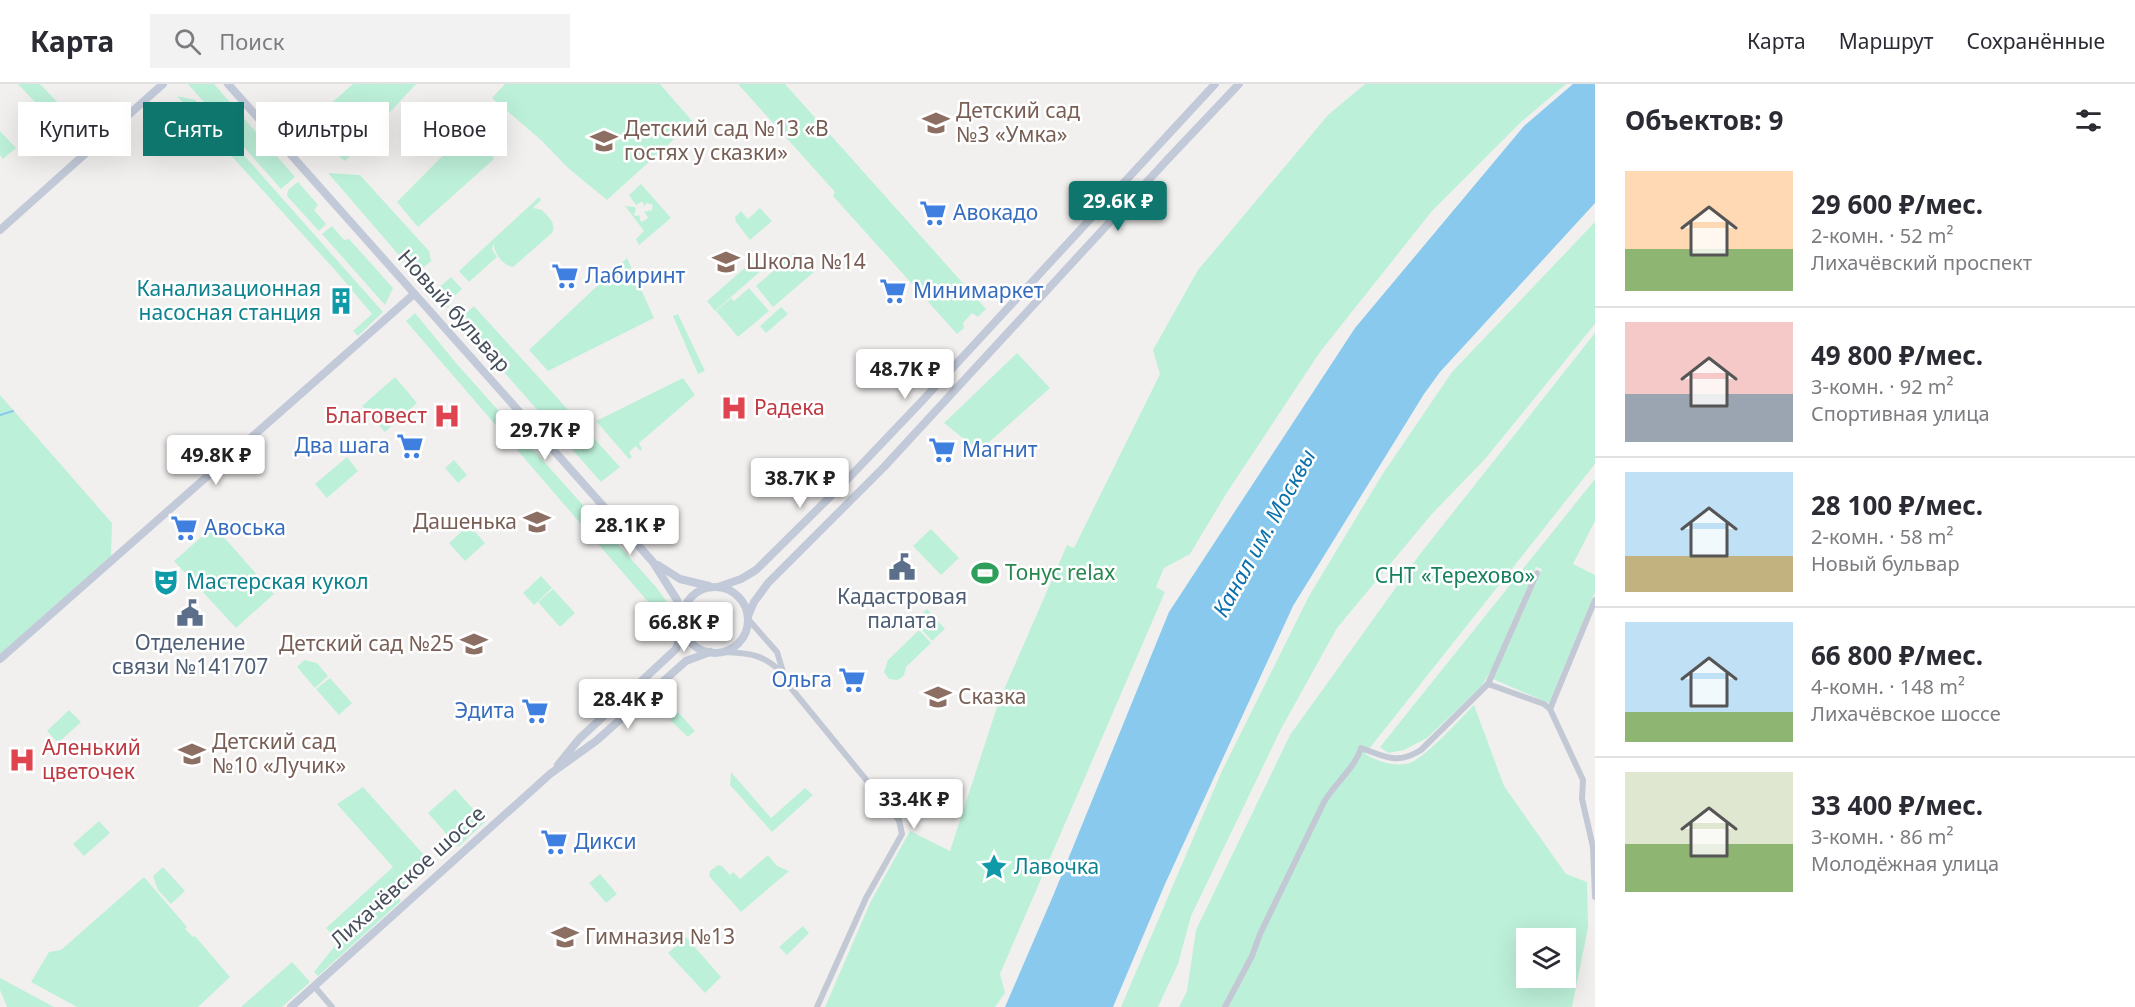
<!DOCTYPE html>
<html lang="ru">
<meta charset="utf-8">
<style>
:root{--surface:#fff;--page:#f2f2f3;--text:#2b2b33;--muted:#7c7c81;--line:#e1e1e2;--accent:#0f766e}
body{margin:0;font-family:"Noto Sans",sans-serif;background:var(--page);color:var(--text);height:100vh;display:flex;flex-direction:column;font-size:22px;white-space:nowrap}
*{box-sizing:border-box;margin:0}
p{font-size:20px;color:var(--muted)}
.icon{flex:none;width:33px;height:33px;fill:none;stroke:currentColor;stroke-width:2;stroke-linecap:round;stroke-linejoin:round}
.map{position:relative;flex:1;overflow:hidden}
.drawer{display:flex;flex-direction:column;background:var(--surface);width:540px}
.drawer>*{flex:none}
.guide{position:absolute;left:18px;top:18px;width:570px;height:54px;display:flex;gap:12px}
.fabs{position:absolute;left:1516px;top:844px;display:grid;gap:12px}
.fabs a{display:grid;place-items:center;width:60px;height:60px;border-radius:0px;background:var(--surface);box-shadow:0 6px 24px #0002;font-size:30px}
.price{position:absolute;translate:-50% -51px;padding:0 14px;border-radius:6px;background:#fff;color:#222;font-size:20px;line-height:39px;filter:drop-shadow(0 2px 3px #0008)}
.price::after{content:'';position:absolute;left:50%;top:36px;width:18px;height:14px;margin-left:-9px;background:inherit;clip-path:polygon(0 0,100% 0,50% 100%)}
.price.current{background:var(--accent);color:#fff}
ul{padding:0;list-style:none}
li{display:flex;align-items:center;gap:18px;height:150px;padding:0 30px}
li+li{border-top:2px solid var(--line)}
li span{display:grid;place-items:center;flex:none;width:168px;height:120px;border-radius:0px;color:#555}
li>.icon{margin-inline-start:auto}
span .icon{width:72px;height:72px;fill:#fffc;stroke-width:1}
li b{font-size:26px}
h2{display:flex;justify-content:space-between;align-items:center;height:72px;padding:0 30px;font-size:26px}
.chip{padding:0 21px;border-radius:0px;background:var(--surface);box-shadow:0 6px 24px #0002;font-size:21px;line-height:54px}
.chip.current{background:var(--accent);color:#fff}
header{display:flex;align-items:center;gap:36px;box-sizing:border-box;height:84px;padding:0 30px;background:var(--surface);border-bottom:2px solid var(--line)}
header strong{font-size:28px}
nav{display:flex;gap:33px;margin-inline-start:auto;font-size:21px}
.search{width:420px;height:54px;background:var(--page);display:flex;align-items:center;gap:15px;box-sizing:border-box;padding:0 21px;border-radius:0px;color:var(--muted);font-size:22px}
main{display:flex;flex:1;min-height:0}
.map>svg:first-child{display:block}
.green{fill:#bdf0d9;fill-rule:evenodd}
.water{fill:#89c9ed}
.lines{fill:none;stroke-linecap:round;stroke-linejoin:round}
.stream{stroke:#89c9ed;stroke-width:2}
.street{stroke:#c3c9d4;stroke-width:6}
.secondary{stroke:#c2c9d8;stroke-width:8}
.labels{text-anchor:middle;stroke-width:5;stroke-linejoin:round;paint-order:stroke}
.education-label{font-size:21px;fill:#785e54;stroke:#fff;text-anchor:start}
.shop-label{font-size:21px;fill:#366cbe;stroke:#fff;text-anchor:start}
.culture-label{font-size:21px;fill:#0d838f;stroke:#fff;text-anchor:start}
.street-label{font-size:21px;fill:#474f5d;stroke:#fff}
.health-label{font-size:21px;fill:#be3a42;stroke:#fff;text-anchor:start}
.leisure-label{font-size:21px;fill:#27864d;stroke:#fff;text-anchor:start}
.park-label{font-size:21px;fill:#16805c;stroke:#fff}
.service-label{font-size:21px;fill:#4e5e75;stroke:#fff}
.water-label{font-size:22px;font-style:italic;fill:#0a71ad;stroke:#fff}
</style>
<header>
<strong>Карта</strong>
<div class="search"><svg class="icon" aria-label="search" viewBox="0 0 24 24"><circle cx="10" cy="10" r="6"/><path d="M15 15l6 6"/></svg>Поиск</div>
<nav><a>Карта</a><a>Маршрут</a><a>Сохранённые</a></nav>
</header>
<main>
<div class="map">
<svg width="1595" height="923" viewBox="0 0 1595 923">
<rect width="100%" height="100%" fill="#f2f0ef"/>
<g class="green">
<path d="M18,0h22l26,27 -12,11z"/>
<path d="M188,0h26l81,93 -14,12z"/>
<path d="M353,0h63l-71,77 -42,-33z"/>
<path d="M505,0h155l33,38 -86,78 -39,-32 -26,-27 -50,-43z"/>
<path d="M738,0h47l201,225 -8,8 -6,-4 -9,10 1,5 -7,6 -124,-138 2,-4z"/>
<path d="M1365,0h201l-45,38 -89,89 -112,141 -94,142 -36,60 -26,14 -8,19 9,5 -165,382 5,19 -10,14h-170l46,-106 39,-70 40,20 49,-150 68,-156 7,3 86,-174 -7,-24 45,-80 130,-155z"/>
<path d="M177,12l18,4 188,212 -25,24 -5,-5 19,-17 -38,-45z"/>
<path d="M490,28l8,2 10,10 -23,22 9,13 -76,68 -21,-25 86,-87z"/>
<path d="M0,47l16,17 -13,11 -3,-4z"/>
<path d="M328,89l32,2 69,76 2,10 -14,12 -7,-5z"/>
<path d="M298,98l20,23 -4,5 12,14 -7,7 -32,-35 1,-6z"/>
<path d="M641,100l30,34 -32,27 -3,-6 8,-8 -19,-25 10,1 1,3 -2,4 1,2 4,-1 2,7 6,-3 1,-2 -4,-5 8,-2 1,-5 -6,-2 -3,3 -1,-4h-2l-5,3 -7,-10z"/>
<path d="M539,113l2,3 -8,8 9,2c6,7 15,13 10,23l-39,34c-11,-2 -20,-15 -19,-24l-2,6 5,8 -28,25 -10,-11z"/>
<path d="M760,124l12,13 -22,19 -14,-18 -1,-5 6,-6 7,8z"/>
<path d="M1595,138v102l-110,135 -54,56 -94,113 -56,101 -90,187 -13,48 -20,43h-37l100,-234 88,-177 73,-121 70,-103z"/>
<path d="M332,142l12,14 5,-1 44,49 -8,17 -63,-71z"/>
<path d="M794,169l4,4 2,-1 14,16 -41,35 -17,-21z"/>
<path d="M627,174l27,60 -106,53 -19,-21z"/>
<path d="M755,175l8,10 -48,42 -8,-10z"/>
<path d="M451,193l11,12 -15,14 2,3 -2,2 -14,-15z"/>
<path d="M749,204l20,23 -31,26 -22,-26 15,-13 3,3z"/>
<path d="M474,222l146,161 -19,15 -143,-162z"/>
<path d="M781,223l7,7 -22,19 -6,-7z"/>
<path d="M415,229l41,50 200,224 11,15 -11,9 -250,-290z"/>
<path d="M678,230l27,57 -7,3 -25,-58z"/>
<path d="M1595,249v131l-230,290c13,7 25,12 41,10 15,-1 55,-46 68,-59l30,81 62,88 21,8 1,46 -16,79h-393l8,-16 9,-61 94,-195 130,-181zM1527,855h39v39h-39z"/>
<path d="M1017,269l33,35 -71,63 -35,-28z"/>
<path d="M395,293l22,26 -32,29 -23,-26z"/>
<path d="M683,294l12,17 -56,48 3,6 -2,2 -4,-5 -7,6 3,5 -3,2 -33,-38z"/>
<path d="M0,311l112,128 -1,33 -111,98z"/>
<path d="M347,373l11,14 -31,27 -12,-14z"/>
<path d="M454,376l13,15 -9,8 -13,-15z"/>
<path d="M1595,395v42l-22,43 22,11v17l-46,111 -56,-24 49,-110 -6,-2 -43,100 -11,19 -55,52 -23,12 -16,3 -8,-6z"/>
<path d="M469,441l16,18 -20,18 -16,-18z"/>
<path d="M214,442l60,68 -38,34 -62,-67z"/>
<path d="M931,445l28,29 -18,17 -28,-29z"/>
<path d="M541,492l11,12 -18,17 -11,-12z"/>
<path d="M553,505l22,24 -15,14 -22,-25z"/>
<path d="M927,525l18,20 -13,12 -18,-20z"/>
<path d="M919,546l12,13 -25,24 -2,8 -3,3 -4,2 -8,-1 -5,-7 4,-12z"/>
<path d="M304,576l13,3 11,13 -13,12 -18,-21z"/>
<path d="M330,594l22,25 -13,12 -23,-26z"/>
<path d="M69,626l12,12 -23,21 -11,-12z"/>
<path d="M678,628l17,19 -7,6 -18,-17z"/>
<path d="M731,688l40,46 34,-30 8,7 -41,37 -42,-47z"/>
<path d="M363,703l70,78 -35,32 3,4 -83,75 -4,-4 24,-30 -9,-7 1,-3 -4,-4 67,-61 -56,-63z"/>
<path d="M455,705l30,33 -27,25 -30,-34z"/>
<path d="M99,737l11,12 -26,23 -11,-12z"/>
<path d="M768,771l9,11 12,5 -48,41 -32,-36 1,-5 8,-6 4,1 8,9 3,-3 7,7z"/>
<path d="M163,783l22,24 -14,13 -13,-14 -5,-14z"/>
<path d="M600,790l17,20 -11,9 -17,-20z"/>
<path d="M144,793l43,50 -2,2 8,8 2,-1 35,41 -32,30h-121l-46,-25 18,-30 12,-2z"/>
<path d="M803,842l6,7 -22,22 -8,-8z"/>
<path d="M686,853l35,40 -16,16 -37,-40z"/>
<path d="M292,878l18,20 -28,25h-41z"/>
<path d="M0,894l54,29h-47l-7,-17z"/>
</g>
<path class="water" d="M1573,0h22v119l-155,169 -16,22 -131,212 -128,278 -52,123h-108l48,-111 116,-284 186,-284 169,-202z"/>
<g class="lines">
<path class="stream" d="M0,331l13,-4"/>
<g class="street">
<path d="M1537,489l-49,111 56,20 6,5"/>
<path d="M1595,516l-45,109 33,71 -1,19 11,48 2,50"/>
<path d="M748,535l29,33 7,23 7,13 108,132 3,14 -36,64 -49,109"/>
<path d="M720,568c28,1 44,1 64,23"/>
<path d="M314,902l18,21"/>
<path d="M1225,923l27,-51 8,-22 64,-132c11,-19 31,-34 37,-54 25,9 36,17 60,2l67,-66"/>
</g>
<g class="secondary">
<path d="M228,0l425,478 24,38 6,17"/>
<path d="M0,146l163,-146"/>
<path d="M658,481l22,14 29,7"/>
<path d="M718,503l23,-8 15,-9 86,-85 80,-84 293,-317"/>
<circle cx="715" cy="536" r="33"/>
<path d="M748,532l6,-14 14,-19 116,-116 283,-307 72,-76"/>
<path d="M0,575l414,-365"/>
<path d="M558,681l21,-26 97,-90 7,-21"/>
<path d="M291,923l259,-233 46,-33 90,-80 24,-9"/>
</g>
</g>
<defs>
<symbol id="school-bare" viewBox="-9 -9 18 18"><path d="M0-5L7-2L0 1L-7-2ZM-4 1L0 2.5L4 1V4Q0 6-4 4Z" fill="#8d6e63" stroke="#fff" stroke-width="2.5" paint-order="stroke"/></symbol>
<symbol id="supermarket-bare" viewBox="-9 -9 18 18"><path d="M-6-5.5h2.5l.6 2H6L4.5 2H-2.5L-4.4-4H-6ZM-1.5 3.2a1.3 1.3 0 1 0 .1 0ZM3 3.2a1.3 1.3 0 1 0 .1 0Z" fill="#3f7fe0" stroke="#fff" stroke-width="2.5" paint-order="stroke"/></symbol>
<symbol id="building-bare" viewBox="-9 -9 18 18"><path d="M-4-6H4V6H1V3H-1V6H-4ZM-2.5-4.3h1.7v1.8h-1.7ZM.8-4.3h1.7v1.8H.8ZM-2.5-1h1.7V.8h-1.7ZM.8-1h1.7V.8H.8Z" fill="#0f9aa8" stroke="#fff" stroke-width="2.5" paint-order="stroke"/></symbol>
<symbol id="hospital-bare" viewBox="-9 -9 18 18"><path d="M-5-5h3v3.5h4V-5h3V5h-3V1.5h-4V5h-3Z" fill="#e0444e" stroke="#fff" stroke-width="2.5" paint-order="stroke"/></symbol>
<symbol id="civic-bare" viewBox="-9 -9 18 18"><path d="M-.6-6.5H3V-4.5H.6V-3L4-1V1h2V6H-6V1h2V-1L-.6-3ZM-1.2 2.5V6h2.4V2.5Z" fill="#5c6f8a" stroke="#fff" stroke-width="2.5" paint-order="stroke"/></symbol>
<symbol id="stadium-bare" viewBox="-9 -9 18 18"><path d="M0-5a6.5 5 0 1 0 0 10a6.5 5 0 1 0 0-10ZM-3.5-1.8h7v3.6h-7Z" fill="#2e9e5b" stroke="#fff" stroke-width="2.5" paint-order="stroke"/></symbol>
<symbol id="theatre-bare" viewBox="-9 -9 18 18"><path d="M-5-5.5Q0-4 5-5.5V0Q5 5 0 6Q-5 5-5 0ZM-3.3-2.5H-1v1.5H-3.3ZM1-2.5H3.3v1.5H1ZM-2.8 1Q0 5.5 2.8 1Z" fill="#0f9aa8" stroke="#fff" stroke-width="2.5" paint-order="stroke"/></symbol>
<symbol id="sight-bare" viewBox="-9 -9 18 18"><path d="M0-6L1.8-2.2L6-1.7L2.9 1.2L3.7 5.4L0 3.3L-3.7 5.4L-2.9 1.2L-6-1.7L-1.8-2.2Z" fill="#0f9aa8" stroke="#fff" stroke-width="2.5" paint-order="stroke"/></symbol>
</defs>
<g fill-rule="evenodd">
<use href="#school-bare" x="917" y="20" width="38" height="38"/>
<use href="#school-bare" x="585" y="38" width="38" height="38"/>
<use href="#supermarket-bare" x="914" y="110" width="38" height="38"/>
<use href="#school-bare" x="707" y="159" width="38" height="38"/>
<use href="#supermarket-bare" x="546" y="173" width="38" height="38"/>
<use href="#supermarket-bare" x="874" y="188" width="38" height="38"/>
<use href="#building-bare" x="322" y="198" width="38" height="38"/>
<use href="#hospital-bare" x="715" y="305" width="38" height="38"/>
<use href="#hospital-bare" x="428" y="313" width="38" height="38"/>
<use href="#supermarket-bare" x="391" y="343" width="38" height="38"/>
<use href="#supermarket-bare" x="923" y="347" width="38" height="38"/>
<use href="#school-bare" x="518" y="419" width="38" height="38"/>
<use href="#supermarket-bare" x="165" y="425" width="38" height="38"/>
<use href="#civic-bare" x="883" y="464" width="38" height="38"/>
<use href="#stadium-bare" x="966" y="470" width="38" height="38"/>
<use href="#theatre-bare" x="147" y="479" width="38" height="38"/>
<use href="#civic-bare" x="171" y="510" width="38" height="38"/>
<use href="#school-bare" x="455" y="541" width="38" height="38"/>
<use href="#supermarket-bare" x="833" y="577" width="38" height="38"/>
<use href="#school-bare" x="919" y="594" width="38" height="38"/>
<use href="#supermarket-bare" x="516" y="608" width="38" height="38"/>
<use href="#school-bare" x="173" y="651" width="38" height="38"/>
<use href="#hospital-bare" x="3" y="657" width="38" height="38"/>
<use href="#supermarket-bare" x="535" y="739" width="38" height="38"/>
<use href="#sight-bare" x="975" y="764" width="38" height="38"/>
<use href="#school-bare" x="546" y="834" width="38" height="38"/>
</g>
<g class="labels">
<g class="education-label">
<text x="956" y="34">Детский сад<tspan x="956" dy="24">№3 «Умка»</tspan></text>
<text x="624" y="52">Детский сад №13 «В<tspan x="624" dy="24">гостях у сказки»</tspan></text>
<text x="746" y="185">Школа №14</text>
<text x="517" y="445" text-anchor="end">Дашенька</text>
<text x="454" y="567" text-anchor="end">Детский сад №25</text>
<text x="958" y="620">Сказка</text>
<text x="212" y="665">Детский сад<tspan x="212" dy="24">№10 «Лучик»</tspan></text>
<text x="585" y="860">Гимназия №13</text>
</g>
<g class="shop-label">
<text x="953" y="136">Авокадо</text>
<text x="585" y="199">Лабиринт</text>
<text x="913" y="214">Минимаркет</text>
<text x="390" y="369" text-anchor="end">Два шага</text>
<text x="962" y="373">Магнит</text>
<text x="204" y="451">Авоська</text>
<text x="832" y="603" text-anchor="end">Ольга</text>
<text x="515" y="634" text-anchor="end">Эдита</text>
<text x="574" y="765">Дикси</text>
</g>
<g class="culture-label">
<text x="321" y="212" text-anchor="end">Канализационная<tspan x="321" dy="24">насосная станция</tspan></text>
<text x="186" y="505">Мастерская кукол</text>
<text x="1014" y="790">Лавочка</text>
</g>
<g class="street-label">
<text transform="translate(454 227) rotate(48)" y="7">Новый бульвар</text>
<text transform="translate(408 793) rotate(-42)" y="7">Лихачёвское шоссе</text>
</g>
<g class="health-label">
<text x="754" y="331">Радека</text>
<text x="427" y="339" text-anchor="end">Благовест</text>
<text x="42" y="671">Аленький<tspan x="42" dy="24">цветочек</tspan></text>
</g>
<g class="leisure-label">
<text x="1005" y="496">Тонус relax</text>
</g>
<g class="park-label">
<text x="1455" y="499">СНТ «Терехово»</text>
</g>
<g class="service-label">
<text x="902" y="520">Кадастровая<tspan x="902" dy="24">палата</tspan></text>
<text x="190" y="566">Отделение<tspan x="190" dy="24">связи №141707</tspan></text>
</g>
<g class="water-label">
<text transform="translate(1264 449) rotate(-61)" y="8">Канал им. Москвы</text>
</g>
</g>
</svg>
<div class="fabs">
<a><svg class="icon" aria-label="layers" viewBox="0 0 24 24"><path d="M12 4l9 5-9 5-9-5zM3 14l9 5 9-5"/></svg></a>
</div>
<b class="price current" style="left:1118px;top:148px">29.6K ₽</b>
<b class="price" style="left:905px;top:316px">48.7K ₽</b>
<b class="price" style="left:545px;top:377px">29.7K ₽</b>
<b class="price" style="left:216px;top:402px">49.8K ₽</b>
<b class="price" style="left:800px;top:425px">38.7K ₽</b>
<b class="price" style="left:630px;top:472px">28.1K ₽</b>
<b class="price" style="left:684px;top:569px">66.8K ₽</b>
<b class="price" style="left:628px;top:646px">28.4K ₽</b>
<b class="price" style="left:914px;top:746px">33.4K ₽</b>
<div class="guide">
<a class="chip">Купить</a>
<a class="chip current">Снять</a>
<a class="chip">Фильтры</a>
<a class="chip">Новое</a>
</div>
</div>
<section class="drawer">
<h2>Объектов: 9<svg class="icon" aria-label="filters" viewBox="0 0 24 24"><path d="M4 7h16M4 17h16"/><circle cx="9" cy="7" r="2"/><circle cx="15" cy="17" r="2"/></svg></h2>
<ul>
<li><span style="background:linear-gradient(#ffd9b3 65%,#8fb573 0)"><svg class="icon" aria-label="home" viewBox="0 0 24 24"><path d="M3 11l9-7 9 7M6 9v11h12V9"/></svg></span><div><b>29 600 ₽/мес.</b><p>2-комн. · 52 m²</p><p>Лихачёвский проспект</p></div></li>
<li><span style="background:linear-gradient(#f6c9c9 60%,#9aa5b1 0)"><svg class="icon" aria-label="home" viewBox="0 0 24 24"><path d="M3 11l9-7 9 7M6 9v11h12V9"/></svg></span><div><b>49 800 ₽/мес.</b><p>3-комн. · 92 m²</p><p>Спортивная улица</p></div></li>
<li><span style="background:linear-gradient(#bfe0f5 70%,#c2b280 0)"><svg class="icon" aria-label="home" viewBox="0 0 24 24"><path d="M3 11l9-7 9 7M6 9v11h12V9"/></svg></span><div><b>28 100 ₽/мес.</b><p>2-комн. · 58 m²</p><p>Новый бульвар</p></div></li>
<li><span style="background:linear-gradient(#bfe0f5 75%,#8fb573 0)"><svg class="icon" aria-label="home" viewBox="0 0 24 24"><path d="M3 11l9-7 9 7M6 9v11h12V9"/></svg></span><div><b>66 800 ₽/мес.</b><p>4-комн. · 148 m²</p><p>Лихачёвское шоссе</p></div></li>
<li><span style="background:linear-gradient(#dfe7d0 60%,#8fb573 0)"><svg class="icon" aria-label="home" viewBox="0 0 24 24"><path d="M3 11l9-7 9 7M6 9v11h12V9"/></svg></span><div><b>33 400 ₽/мес.</b><p>3-комн. · 86 m²</p><p>Молодёжная улица</p></div></li>
</ul>
</section>
</main>
